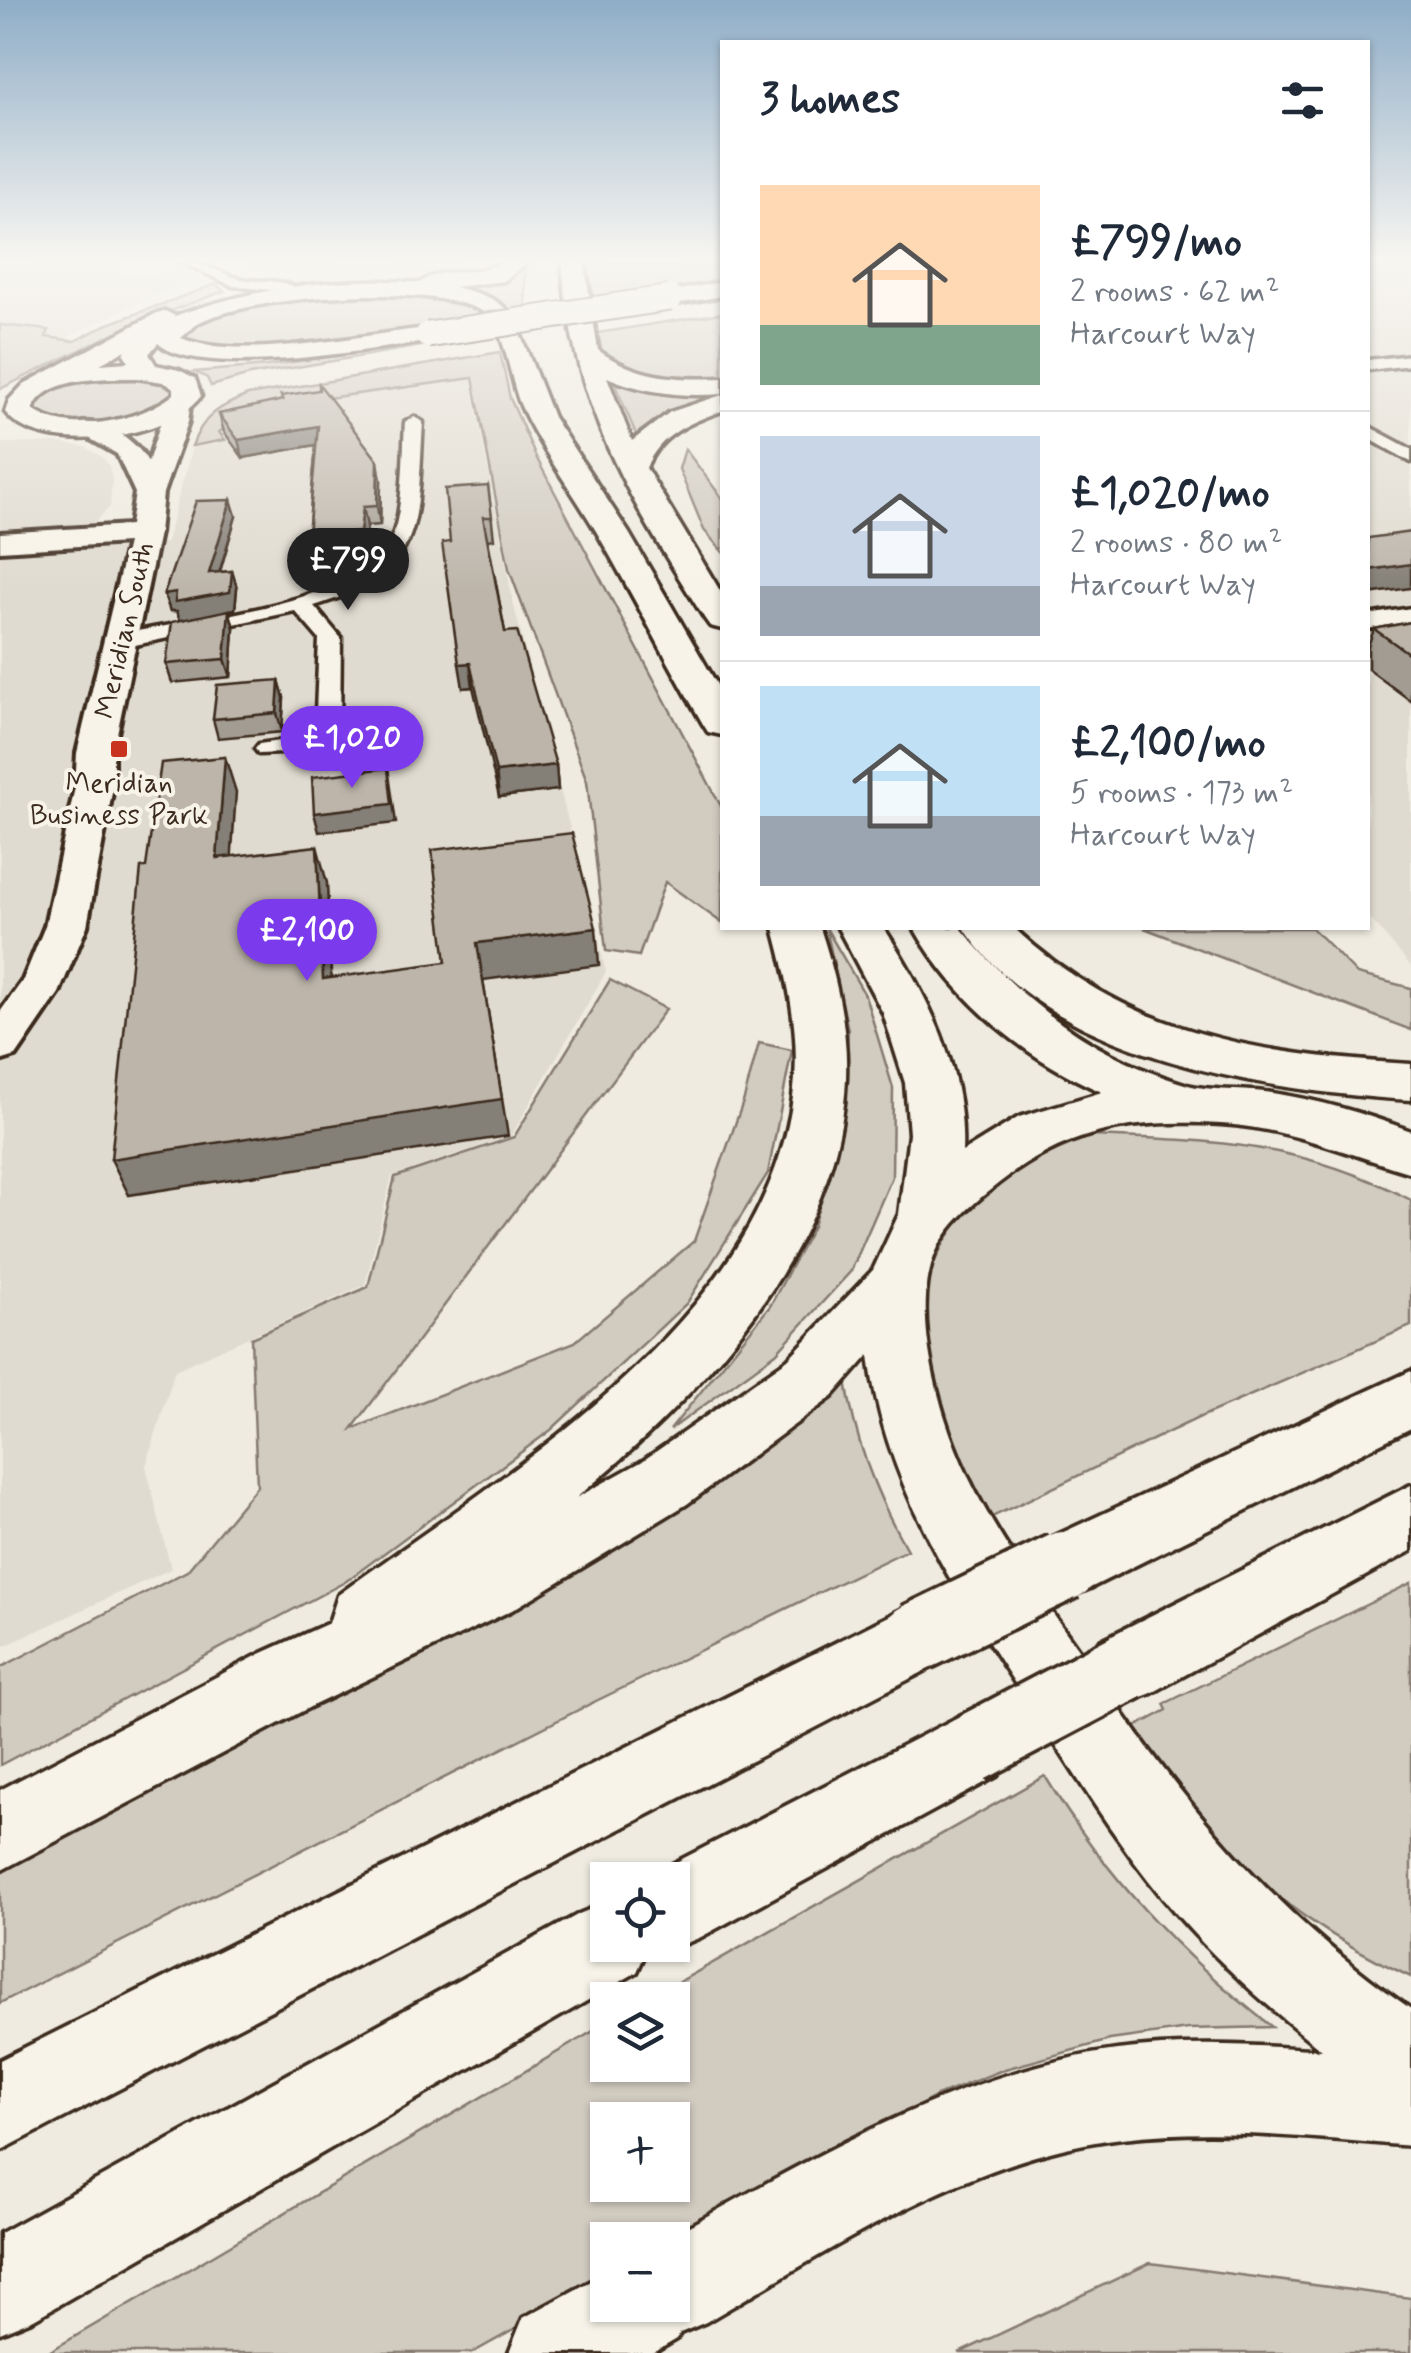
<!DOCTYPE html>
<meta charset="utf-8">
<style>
:root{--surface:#fff;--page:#f2f2f3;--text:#1f2937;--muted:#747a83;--line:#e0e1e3;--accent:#7c3aed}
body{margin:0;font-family:Mynerve,sans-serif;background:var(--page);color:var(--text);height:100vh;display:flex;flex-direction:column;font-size:38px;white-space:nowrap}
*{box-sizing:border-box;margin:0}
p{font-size:32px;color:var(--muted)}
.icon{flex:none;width:55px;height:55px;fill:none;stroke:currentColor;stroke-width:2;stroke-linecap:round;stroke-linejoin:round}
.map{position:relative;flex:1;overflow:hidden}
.details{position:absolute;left:720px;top:40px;width:650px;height:890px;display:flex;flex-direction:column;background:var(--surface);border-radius:0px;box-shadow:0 2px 8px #0004}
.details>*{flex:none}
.tools{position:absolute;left:590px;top:1862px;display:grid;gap:20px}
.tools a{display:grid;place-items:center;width:100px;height:100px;border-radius:0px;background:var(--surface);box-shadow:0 2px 8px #0004;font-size:50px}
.price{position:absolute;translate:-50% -85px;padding:0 22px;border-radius:35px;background:var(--accent);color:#fff;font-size:32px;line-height:65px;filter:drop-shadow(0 2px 5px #0008)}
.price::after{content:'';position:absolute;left:50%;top:60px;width:30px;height:22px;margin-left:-15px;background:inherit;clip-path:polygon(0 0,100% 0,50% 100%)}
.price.on{background:#222;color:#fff}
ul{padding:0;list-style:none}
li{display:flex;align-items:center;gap:30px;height:250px;padding:0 40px}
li+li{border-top:2px solid var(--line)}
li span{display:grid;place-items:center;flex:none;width:280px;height:200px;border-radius:0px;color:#555}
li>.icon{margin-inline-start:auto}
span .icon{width:120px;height:120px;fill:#fffc;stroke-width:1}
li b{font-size:42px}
h2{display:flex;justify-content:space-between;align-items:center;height:120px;padding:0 40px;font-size:42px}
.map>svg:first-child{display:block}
.built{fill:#e0dbd0}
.green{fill:#d1cbc0;stroke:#867a6f;stroke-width:2.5;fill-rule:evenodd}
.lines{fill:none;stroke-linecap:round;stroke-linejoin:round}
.street-casing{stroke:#3b2a1e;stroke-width:7}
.secondary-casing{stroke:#3b2a1e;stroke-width:8}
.highway-casing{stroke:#3b2a1e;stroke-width:7}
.street{fill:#f7f3e8;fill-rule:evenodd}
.secondary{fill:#f7f3e8;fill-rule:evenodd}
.highway{fill:#f7f3e8;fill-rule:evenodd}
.highway-bridge-far1-casing{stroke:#3b2a1e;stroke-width:29;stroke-linecap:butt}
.highway-bridge-casing{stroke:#3b2a1e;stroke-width:75;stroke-linecap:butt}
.highway-bridge-far1{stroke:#f7f3e8;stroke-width:25}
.highway-bridge{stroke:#f7f3e8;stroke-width:68}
.wall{fill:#a39c92;stroke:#3b2a1e;stroke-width:2.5}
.shaded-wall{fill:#847f77;stroke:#3b2a1e;stroke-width:2.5}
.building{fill:#bdb5aa;stroke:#3b2a1e;stroke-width:2.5}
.poi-dot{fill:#c8321e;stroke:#f7f3e8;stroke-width:4}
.labels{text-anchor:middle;stroke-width:8;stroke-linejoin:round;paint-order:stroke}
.far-street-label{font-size:28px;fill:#3b2a1e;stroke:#f7f3e8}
.far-poi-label{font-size:28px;fill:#3b2a1e;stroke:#f7f3e8}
</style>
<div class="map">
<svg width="1411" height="2353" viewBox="0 0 1411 2353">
<rect width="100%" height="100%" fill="#efebe0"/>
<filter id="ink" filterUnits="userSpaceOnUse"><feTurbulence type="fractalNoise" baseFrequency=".01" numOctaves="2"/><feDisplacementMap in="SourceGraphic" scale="20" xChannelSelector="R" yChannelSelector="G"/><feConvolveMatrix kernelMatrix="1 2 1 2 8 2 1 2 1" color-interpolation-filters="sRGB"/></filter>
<g filter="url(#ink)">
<g class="built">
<path d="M32,261h96l-20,10 72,11 -118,58 -62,-11v-61z"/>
<path d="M237,261h248v7l-20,6h-189z"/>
<path d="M1368,261h43v705l-43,-50z"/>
<path d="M471,379l42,223 93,370 -95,164 -119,40 -27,109 -190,85 -29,96 25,103 -171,79v-1094l166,-11 26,-96 34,-6 -5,-9 35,-24z"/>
<path d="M0,443h60l25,4 16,9 8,9 3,15 -2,27 -15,15 -95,11z"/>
</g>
<g class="green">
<path d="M588,261c47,0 88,11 134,4v18l-128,19z"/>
<path d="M525,268l1,42 -14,3 -16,-10 -91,-19 100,-8z"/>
<path d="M216,284l8,7 -99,37 -125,61v-64l49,5 -3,7 29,4 31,-16z"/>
<path d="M326,294c58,0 116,-4 168,22l-243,35 -55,-3 -18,-9c18,-30 114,-39 148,-45z"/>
<path d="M722,313v70l-60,-1 -59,-25 -5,-24z"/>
<path d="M436,341l3,2 -189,32 -39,11 -4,-8 -12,-6 72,-6z"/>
<path d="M500,352l10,46 25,57 187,353v115l-57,-41 -26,74 -33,-5 -19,-170 -78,-212 -36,-191 -218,30 -36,24 6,8 -33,6c11,-30 26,-39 56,-51z"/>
<path d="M101,374l57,3 16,11 -2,10c-47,23 -91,36 -140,12l13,-20z"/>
<path d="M613,380l25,6 84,3v8l-68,24 -18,13z"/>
<path d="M685,449l37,49v53l-18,-21 -25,-61z"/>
<path d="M826,928l39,67 28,93 -1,89 -41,94 -75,82 -106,77 100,-124 43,-80 30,-101 5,-95z"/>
<path d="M1144,928h168l45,46 54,14v42z"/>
<path d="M610,980l56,29 -314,420 223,-87 119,-101 50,-142 15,-56 33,7 -24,123 -81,130 -136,127 -206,152 -345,183v-97l187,-97 70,-85 -6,-148 117,-51 27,-110 119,-40z"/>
<path d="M1090,1136c121,4 211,6 321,64v126l-213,92 -210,101c-23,-35 -35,-63 -48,-103 -6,-18 -17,-39 -19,-58 -10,-117 66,-189 169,-222z"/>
<path d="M845,1374c9,65 30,119 62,176l-311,151 -596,302v-135z"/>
<path d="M1411,1583v394c-73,-33 -147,-83 -201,-143 -29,-32 -54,-70 -80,-104l37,-20 -3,-6z"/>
<path d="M1045,1776c60,100 136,180 227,251l-84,2 -78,11 -105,29 -68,27 -264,146 -65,-2 -1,38 -135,75h-425l560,-330 1,42h64v-65h-25zM608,2120h64v65h-64z"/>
<path d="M1150,2263l261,35v55h-452z"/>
</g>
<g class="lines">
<defs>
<g id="street">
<path d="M180,261c24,0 39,13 61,18 18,4 40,-1 55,9l-7,4 -56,-6z"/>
<path d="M1411,355v10l-43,5v-10z"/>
<path d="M414,417l9,5c-7,102 5,150 -109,184l27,32 -1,96 58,-6 12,7 -3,5 -80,11 -68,3 -4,-5 4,-5 56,-8 4,-97 -24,-28 -174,37 -8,-2 -3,-5 3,-5c70,-17 234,-28 275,-91 16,-24 15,-93 17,-123z"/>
<path d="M1368,426l43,23v13l-43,-24z"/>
<path d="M1411,608v14l-43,7v-14z"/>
</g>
<path id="secondary" d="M178,399l12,7 -2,16 -25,71 -4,40 -46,220v34l-26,139 -28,67 -43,63 -16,5v-49l23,-32 22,-54 30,-139 2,-34 50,-210 -127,8v-18l130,-8 5,-32 -18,-39 -44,-25 4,-5c26,-7 60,17 71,38l18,-56z"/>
<g id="highway">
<path d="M503,261h26l-25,20 -50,6c23,6 45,10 60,31l39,99 76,116 93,160v42l-14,-3 -5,-8c-37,-64 -70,-129 -107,-193 -24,-41 -54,-80 -74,-123 -11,-23 -17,-78 -34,-93 -42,-35 -244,-19 -290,8 -5,4 -12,11 -17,15 58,24 183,-4 247,-10l12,7 -12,7c-57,6 -229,39 -270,1l-9,11 7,11 23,5 16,8 6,18c-32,43 -161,62 -196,16l4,-12 15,-16 133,-71 8,-2 10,5c76,-27 164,-41 245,-33 22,-18 59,-5 83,-22zM126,350l-2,4 5,8 -29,2zM137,378l26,4 11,6v6c-33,27 -104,42 -141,16 11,-34 75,-32 104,-32z"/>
<path d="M562,261h22l14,89c39,28 78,30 124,28v16c-40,3 -78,-1 -115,-17l25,64 38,-29 52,-17v16c-32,11 -63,24 -76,57l76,126v35l-12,-3 -5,-7c-76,-119 -133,-214 -143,-358z"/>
<path d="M722,282v14l-52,9 -11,-7 3,-5z"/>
<path d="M774,928h46c16,48 28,99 26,150 -6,170 -146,318 -270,420l65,-36 147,-103 85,-89 26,-56 10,-80 -4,-51 -22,-70 -45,-85h46c43,67 82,141 78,224l57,-35 83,-25c-76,-33 -147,-91 -188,-164h47c61,75 134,130 227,157 20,6 60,4 84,8 47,7 94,21 139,38v42c-64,-19 -122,-45 -190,-49 -93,-6 -160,7 -232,67 -19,15 -40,35 -51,56 -24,49 -8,122 7,171 28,91 91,171 145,248l10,-25 311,-156v66l-259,142 -26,10 -14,-5c88,126 171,222 299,311v137c-96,-8 -193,-19 -289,-8 -152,18 -287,109 -416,184l-26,11 -3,6 -24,14h-144l14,-35 85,-46v33h64v-65h-8c141,-78 291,-168 453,-190 68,-9 137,-5 205,0 -52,-41 -101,-85 -144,-134 -49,-56 -88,-118 -128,-180 -76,-115 -165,-241 -181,-381l-37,42 -145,107 -175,106 -200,96 -312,165v-81l260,-136 69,-31 9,-28c172,-126 439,-279 457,-517 4,-51 -8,-101 -21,-150z"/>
<path d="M964,928h50c114,107 246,127 397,136v36c-144,-9 -361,-41 -447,-172z"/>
<path d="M1411,1371v57l-323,161 -24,10 -24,-10 -11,-23 11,-23z"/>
<path d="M917,1602l25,10 11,25 -11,25 -942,489v-91z"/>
<path d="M970,1711l27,11 11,27 -11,27 -296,161 -29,12 -9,-4h9v-65l-29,-1z"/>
<path d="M608,1902v43h41l-12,27 -603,347 -34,14v-100l579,-319z"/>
</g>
</defs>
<use href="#street" class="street-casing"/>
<use href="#secondary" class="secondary-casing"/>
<use href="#highway" class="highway-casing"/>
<use href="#street" class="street"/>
<use href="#secondary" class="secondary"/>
<use href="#highway" class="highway"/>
<defs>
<path id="highway-bridge-far1" d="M428,335l242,-37"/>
<g id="highway-bridge">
<path d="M917,1637l147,-71"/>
<path d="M970,1749l156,-82"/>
</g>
</defs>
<use href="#highway-bridge-far1" class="highway-bridge-far1-casing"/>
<use href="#highway-bridge" class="highway-bridge-casing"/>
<use href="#highway-bridge-far1" class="highway-bridge-far1"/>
<use href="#highway-bridge" class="highway-bridge"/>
</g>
<g class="wall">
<path d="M281,396l100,84 -1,45 -13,1 -3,26 -51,2 -5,-19 8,-90 -73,13 -19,-26 -5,-18 63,-13z"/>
<path d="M488,486l6,53 -6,1 17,92 51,133 2,25 -59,7 -26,-110 -10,1 -13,-146z"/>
<path d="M231,500l5,16 -16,56 12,-1 5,17 -2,21 -6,1 5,18 -3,49 -59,6 -6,-19 14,-44 -3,-9h-7l-6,-17z"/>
<path d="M1411,622v79l-43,-32v-23l6,-17z"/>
<path d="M279,680l5,18 -2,34 -64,6 -5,-19z"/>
</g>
<g class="shaded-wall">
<path d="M318,426l3,18 -78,14 -5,-18z"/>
<path d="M378,461l3,19 -1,45 -3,-19z"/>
<path d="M231,500l5,16 -22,74 -5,-17z"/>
<path d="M363,507l4,19 -3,26 -4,-20z"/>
<path d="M1411,564v24l-43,6v-24z"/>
<path d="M232,571l5,17 -2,21 -6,1 5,18 -3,49 -6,-18 -45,-39 -3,-9h-7l-6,-17z"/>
<path d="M470,663l3,24 -10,1 -4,-24z"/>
<path d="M279,680l5,18 -2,34 -5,-19z"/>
<path d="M225,757l11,35 -7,103 -12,-37z"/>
<path d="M556,765l2,25 -59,7 -3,-25z"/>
<path d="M388,768l8,55 -77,9 -5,-19z"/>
<path d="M317,846l10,37 6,133 -10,-37z"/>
<path d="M596,928l3,37 -116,15 25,156 -379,59 -18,-36 366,-216z"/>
</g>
<g class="building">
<path d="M319,384l59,77 -1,45 -14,1 -3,25 -52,3 10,-109 -80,14 -19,-26 64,-14 -2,-4 38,-6z"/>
<path d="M488,486l4,31h-9l22,115 12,-1 39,134 -60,7 -26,-109 -11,1 -17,-121 8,-1 -5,-53z"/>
<path d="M231,500l-22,73 23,-2 -2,21 -55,10 1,-10 -12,2 32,-93z"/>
<path d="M1411,532v32l-43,6v-32z"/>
<path d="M229,610l-4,49 -59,5 6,-42z"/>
<path d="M1411,622v33l-37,-26z"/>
<path d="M279,680l-2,33 -64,6 4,-34z"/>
<path d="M225,757l-8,101 100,-12 6,133 123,-17 -14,-112 140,-17 24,95 -119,15 25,156 -391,60 30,-291 5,-1 15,-104z"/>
<path d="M388,768l4,36 -78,9 -2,-36z"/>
</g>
</g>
<linearGradient id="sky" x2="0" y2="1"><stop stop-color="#8fadc7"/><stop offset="0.44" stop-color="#f8f6f1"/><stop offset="1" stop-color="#f8f6f1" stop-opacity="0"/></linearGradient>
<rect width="1411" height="591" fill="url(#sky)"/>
<rect class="poi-dot" x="109" y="739" width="20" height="20" rx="5"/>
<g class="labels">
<g class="far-street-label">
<text transform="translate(123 630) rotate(-77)" y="10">Meridian South</text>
</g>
<g class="far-poi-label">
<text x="119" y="792">Meridian<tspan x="119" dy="32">Business Park</tspan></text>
</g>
</g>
</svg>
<div class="tools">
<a><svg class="icon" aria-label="locate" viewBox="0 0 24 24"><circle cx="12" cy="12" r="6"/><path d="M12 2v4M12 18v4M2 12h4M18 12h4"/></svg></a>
<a><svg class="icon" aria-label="layers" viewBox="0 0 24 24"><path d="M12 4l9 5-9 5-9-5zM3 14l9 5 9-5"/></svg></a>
<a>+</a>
<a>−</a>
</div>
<b class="price on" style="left:348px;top:613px">£799</b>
<b class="price" style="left:352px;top:791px">£1,020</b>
<b class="price" style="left:307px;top:984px">£2,100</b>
<section class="details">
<h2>3 homes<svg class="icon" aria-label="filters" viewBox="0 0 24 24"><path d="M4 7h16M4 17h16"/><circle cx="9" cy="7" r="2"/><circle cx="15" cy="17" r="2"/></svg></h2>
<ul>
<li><span style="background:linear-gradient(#ffd9b3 70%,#7fa58c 0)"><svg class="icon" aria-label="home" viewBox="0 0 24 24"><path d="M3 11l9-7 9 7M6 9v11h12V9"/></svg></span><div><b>£799/mo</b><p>2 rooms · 62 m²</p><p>Harcourt Way</p></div></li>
<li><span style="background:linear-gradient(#c9d6e8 75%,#9aa5b1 0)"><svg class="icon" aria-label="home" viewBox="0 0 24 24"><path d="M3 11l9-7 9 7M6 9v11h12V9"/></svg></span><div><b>£1,020/mo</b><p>2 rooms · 80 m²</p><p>Harcourt Way</p></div></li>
<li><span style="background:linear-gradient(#bfe0f5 65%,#9aa5b1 0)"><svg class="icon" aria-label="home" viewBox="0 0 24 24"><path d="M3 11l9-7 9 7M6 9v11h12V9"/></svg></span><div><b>£2,100/mo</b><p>5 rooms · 173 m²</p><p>Harcourt Way</p></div></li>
</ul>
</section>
</div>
